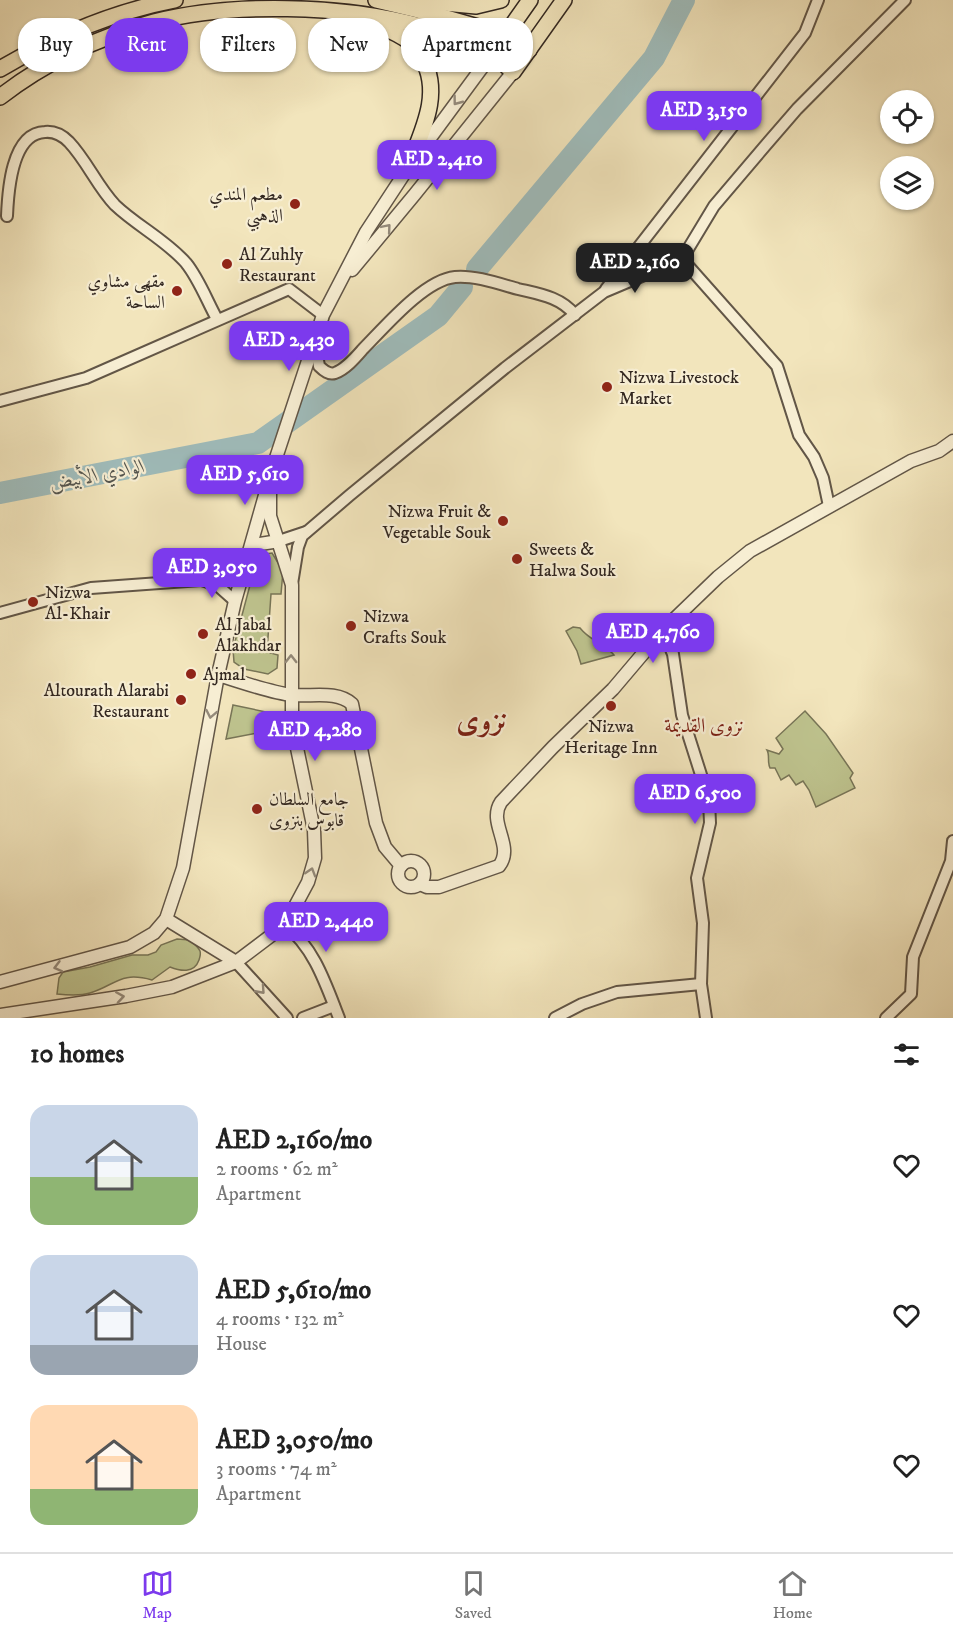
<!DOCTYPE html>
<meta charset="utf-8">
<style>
:root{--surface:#fff;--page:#f2f2f2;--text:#222;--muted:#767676;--line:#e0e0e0;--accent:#7c3aed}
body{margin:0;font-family:"IM FELL DW Pica",Amiri,serif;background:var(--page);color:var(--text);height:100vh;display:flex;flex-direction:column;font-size:22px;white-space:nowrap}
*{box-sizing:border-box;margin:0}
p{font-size:20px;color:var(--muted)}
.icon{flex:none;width:33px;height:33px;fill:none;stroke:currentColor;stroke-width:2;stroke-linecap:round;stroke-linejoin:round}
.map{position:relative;height:1018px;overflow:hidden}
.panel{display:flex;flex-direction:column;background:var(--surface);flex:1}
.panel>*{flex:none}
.banner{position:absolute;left:18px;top:18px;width:600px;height:54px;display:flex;gap:12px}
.tools{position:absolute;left:880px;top:90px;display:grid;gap:12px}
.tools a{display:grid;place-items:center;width:54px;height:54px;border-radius:50%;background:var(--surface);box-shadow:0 2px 4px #0004;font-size:30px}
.price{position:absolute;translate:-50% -51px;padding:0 14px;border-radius:12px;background:var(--accent);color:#fff;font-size:20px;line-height:39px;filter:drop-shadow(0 2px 3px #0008)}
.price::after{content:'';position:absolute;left:50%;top:36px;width:18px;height:14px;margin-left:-9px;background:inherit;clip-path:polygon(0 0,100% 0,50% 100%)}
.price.current{background:#222;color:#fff}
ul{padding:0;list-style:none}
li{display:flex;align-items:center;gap:18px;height:150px;padding:0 30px}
li span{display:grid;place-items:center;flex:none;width:168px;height:120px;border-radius:18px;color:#555}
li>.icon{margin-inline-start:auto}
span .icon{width:72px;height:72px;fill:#fffc;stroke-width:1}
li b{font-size:26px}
h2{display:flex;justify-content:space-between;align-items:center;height:72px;padding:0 30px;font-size:26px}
.pill{padding:0 21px;border-radius:24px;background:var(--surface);box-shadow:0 2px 4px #0004;font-size:21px;line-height:54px}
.pill.current{background:var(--accent);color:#fff}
.tabs{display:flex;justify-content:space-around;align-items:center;height:84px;border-top:2px solid var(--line);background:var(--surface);font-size:16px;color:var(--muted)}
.tabs a{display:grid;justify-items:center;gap:3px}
.tabs .current{color:var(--accent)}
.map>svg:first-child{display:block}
.green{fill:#bec38e;stroke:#787557;stroke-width:1.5}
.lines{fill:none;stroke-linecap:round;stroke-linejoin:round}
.river{stroke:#9fbcbb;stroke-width:22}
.minor-casing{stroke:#625647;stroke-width:14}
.tertiary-casing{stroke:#625647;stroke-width:15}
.primary-casing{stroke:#322720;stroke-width:18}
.minor{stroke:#f7eed3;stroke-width:10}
.tertiary{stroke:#f7eed3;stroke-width:12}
.primary{stroke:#f2e5bc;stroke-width:15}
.oneway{stroke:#948a7a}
.poi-dot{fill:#8f2418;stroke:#f7eed3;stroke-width:2}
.labels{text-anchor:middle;stroke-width:4.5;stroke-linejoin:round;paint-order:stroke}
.poi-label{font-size:18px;fill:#322720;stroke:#f7eed3;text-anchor:start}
.water-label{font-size:20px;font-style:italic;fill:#53544e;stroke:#f7eed3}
.neighbourhood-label{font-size:20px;fill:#7a1f14;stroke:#f7eed3}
.town-label{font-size:30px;font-weight:bold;fill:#7a1f14;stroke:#f7eed3}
</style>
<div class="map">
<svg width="953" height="1018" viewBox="0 0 953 1018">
<rect width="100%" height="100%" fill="#f2e5bc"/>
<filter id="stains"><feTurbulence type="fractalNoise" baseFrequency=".00333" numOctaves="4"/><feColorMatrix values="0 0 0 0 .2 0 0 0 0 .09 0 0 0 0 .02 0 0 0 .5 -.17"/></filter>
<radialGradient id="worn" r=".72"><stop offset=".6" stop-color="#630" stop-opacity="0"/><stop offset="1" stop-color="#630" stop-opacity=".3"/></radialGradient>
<g class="green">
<path d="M272,553l11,18 -2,23h-10l-4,58 11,3 -1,13 -9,6 -24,-5 -10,-7 -1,-13 25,-94z"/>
<path d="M573,627l7,1c10,13 24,15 34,27l-33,9 -4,-13 -11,-20z"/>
<path d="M233,705l38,8 -4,18 -41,8z"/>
<path d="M805,711l21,23 27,39 -3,5 5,10 -39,19 -7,-17 -6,-9 -7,4 -7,-10 -8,5 -6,-12h-5c-3,-6 0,-13 -3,-18l12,4 4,-5 -7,-11z"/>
<path d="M177,939l13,1c3,3 8,7 10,11 1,3 0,6 -1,9 -5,14 -19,11 -29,7l-18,13c-32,-9 -36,5 -62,13 -10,3 -23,2 -33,1l2,-16 4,-6 27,-5 42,-12h16l8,-3 5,-7z"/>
</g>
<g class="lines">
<g class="river">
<path d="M477,269l177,-211 30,-58"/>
<path d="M0,493l258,-50 180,-127 24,-29"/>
</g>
<defs>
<g id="minor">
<path d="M7,216c1,-24 4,-83 38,-84 10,-1 17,3 24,10 18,19 28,44 46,63 22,21 51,35 71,58 13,16 21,38 31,56"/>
<path d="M682,259l95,107 22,69 15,22 9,21 6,28"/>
<path d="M606,289l199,-256 13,-33"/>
<path d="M320,336l-3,19 2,11c5,5 10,9 16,7 11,-4 21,-16 28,-24 21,-21 61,-69 92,-72 19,-2 45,7 63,12 21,5 43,8 57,26"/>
<path d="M0,401l86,-23 203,-89 34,26 -1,6"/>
<path d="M279,541l27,-9"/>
<path d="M202,580l15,5 18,16"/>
<path d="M292,584l6,-37 4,-11 48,-41 155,-127 99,-76 78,-33 32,-53 51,-60 32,-37 108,-109"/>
<path d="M0,613l91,-25 110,-8 31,-12 15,-13"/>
<path d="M663,630l10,24 9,61 27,85 1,23 -13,55 6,45 -2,61 5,34"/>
<path d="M285,925c29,22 41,60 54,93"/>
<path d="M236,962l51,56"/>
<path d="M303,1018l31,-12"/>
<path d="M555,1018l27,-14 35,-12 84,-8"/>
<path d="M886,1018l25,-24 2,-37 38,-96 2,-20"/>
</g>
<g id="tertiary">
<path d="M352,270l63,-76 98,-122"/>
<path d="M247,555l13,-11 19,-3"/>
<path d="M218,675c21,6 53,18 74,20 19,2 45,-5 60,9l24,119 9,24 16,19"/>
<circle cx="411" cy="874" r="13"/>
<path d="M420,884l7,3h12l60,-21c16,-20 -12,-43 2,-64l52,-55 60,-58 50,-59 55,-53 32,-26 161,-90 28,-10 14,-10"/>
<path d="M166,919l70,43"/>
<path d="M0,982l130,-35 24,-14 12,-14 17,-51 35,-193 17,-74 38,-134 50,-152 43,-83 42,-64 84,-114"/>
<path d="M0,1015l126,-19 46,-9 64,-25 49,-37 23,-43 7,-24 -1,-28 -22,-106v-139l-22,-69v-24"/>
</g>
<g id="primary">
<path d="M376,0l42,10 88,25 23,15"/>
<path d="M412,0l64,6 25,-6"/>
<path d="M370,22c14,6 29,11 41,21 5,3 8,10 11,15 21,36 -1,75 -14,110"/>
<path d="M492,54l38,-54"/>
<path d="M0,69c56,-33 112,-57 175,-69"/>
<path d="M0,97c45,-35 99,-60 154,-75 78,-20 189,-17 266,4 13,3 26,10 38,15 11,4 24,7 34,13 7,4 14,12 21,18l51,-72"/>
</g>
</defs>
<use href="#minor" class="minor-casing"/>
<use href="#tertiary" class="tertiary-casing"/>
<use href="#primary" class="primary-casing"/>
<use href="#minor" class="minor"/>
<use href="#tertiary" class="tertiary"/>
<use href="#primary" class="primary"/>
</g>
<defs><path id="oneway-chevron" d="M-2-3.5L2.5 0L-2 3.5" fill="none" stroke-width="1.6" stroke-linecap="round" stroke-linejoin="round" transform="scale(1.5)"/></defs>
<g class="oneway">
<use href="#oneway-chevron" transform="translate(457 101) rotate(127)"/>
<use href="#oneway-chevron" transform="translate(387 228) rotate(-50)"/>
<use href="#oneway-chevron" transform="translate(291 659) rotate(-90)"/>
<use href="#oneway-chevron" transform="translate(211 714) rotate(101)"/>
<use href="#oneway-chevron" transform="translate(311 872) rotate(-73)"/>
<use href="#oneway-chevron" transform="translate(58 967) rotate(165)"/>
<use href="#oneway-chevron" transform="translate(261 990) rotate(48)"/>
<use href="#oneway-chevron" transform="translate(120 997) rotate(-9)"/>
</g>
<g class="poi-dot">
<circle cx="295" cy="204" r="6"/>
<circle cx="227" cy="264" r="6"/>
<circle cx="177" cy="291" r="6"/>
<circle cx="607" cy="387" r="6"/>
<circle cx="503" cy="521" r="6"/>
<circle cx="517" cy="559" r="6"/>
<circle cx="33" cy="602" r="6"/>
<circle cx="351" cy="626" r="6"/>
<circle cx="203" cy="634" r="6"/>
<circle cx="191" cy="674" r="6"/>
<circle cx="181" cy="700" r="6"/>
<circle cx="611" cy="706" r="6"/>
<circle cx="257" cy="809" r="6"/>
</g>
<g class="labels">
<g class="poi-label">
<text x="283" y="200" text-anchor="end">مطعم المندي<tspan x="283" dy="21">الذهبي</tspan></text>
<text x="239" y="260">Al Zuhly<tspan x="239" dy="21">Restaurant</tspan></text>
<text x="165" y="287" text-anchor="end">مقهى مشاوي<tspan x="165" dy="21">الساحة</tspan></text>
<text x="619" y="383">Nizwa Livestock<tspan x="619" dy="21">Market</tspan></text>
<text x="491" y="517" text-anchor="end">Nizwa Fruit &amp;<tspan x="491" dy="21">Vegetable Souk</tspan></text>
<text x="529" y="555">Sweets &amp;<tspan x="529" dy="21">Halwa Souk</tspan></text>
<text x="45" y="598">Nizwa<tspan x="45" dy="21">Al-Khair</tspan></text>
<text x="363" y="622">Nizwa<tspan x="363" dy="21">Crafts Souk</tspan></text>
<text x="215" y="630">Al Jabal<tspan x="215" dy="21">Alakhdar</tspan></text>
<text x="203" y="680">Ajmal</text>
<text x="169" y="696" text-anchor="end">Altourath Alarabi<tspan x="169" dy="21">Restaurant</tspan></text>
<text x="611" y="732" text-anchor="middle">Nizwa<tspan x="611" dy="21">Heritage Inn</tspan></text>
<text x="269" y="805">جامع السلطان<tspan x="269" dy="21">قابوس بنزوى</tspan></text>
</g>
<g class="water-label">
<text transform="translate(97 474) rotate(-11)" y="7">الوادي الأبيض</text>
</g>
<g class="neighbourhood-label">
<text x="704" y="732">نزوى القديمة</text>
</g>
<g class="town-label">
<text x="482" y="730">نزوى</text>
</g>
</g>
<rect width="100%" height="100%" filter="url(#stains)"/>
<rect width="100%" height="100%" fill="url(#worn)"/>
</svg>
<div class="tools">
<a><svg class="icon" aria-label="locate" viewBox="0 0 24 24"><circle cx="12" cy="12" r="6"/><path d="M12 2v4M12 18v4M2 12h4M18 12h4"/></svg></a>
<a><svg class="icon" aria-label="layers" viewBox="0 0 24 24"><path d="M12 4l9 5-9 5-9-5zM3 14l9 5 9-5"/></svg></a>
</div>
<b class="price" style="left:704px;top:142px">AED 3,150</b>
<b class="price" style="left:437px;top:191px">AED 2,410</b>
<b class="price current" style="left:635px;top:294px">AED 2,160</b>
<b class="price" style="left:289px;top:372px">AED 2,430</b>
<b class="price" style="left:245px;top:506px">AED 5,610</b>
<b class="price" style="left:212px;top:599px">AED 3,050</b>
<b class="price" style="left:653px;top:664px">AED 4,760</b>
<b class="price" style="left:315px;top:762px">AED 4,280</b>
<b class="price" style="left:695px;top:825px">AED 6,500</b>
<b class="price" style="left:326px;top:953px">AED 2,440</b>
<div class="banner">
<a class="pill">Buy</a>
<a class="pill current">Rent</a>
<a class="pill">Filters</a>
<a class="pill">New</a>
<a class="pill">Apartment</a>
</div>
</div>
<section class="panel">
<h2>10 homes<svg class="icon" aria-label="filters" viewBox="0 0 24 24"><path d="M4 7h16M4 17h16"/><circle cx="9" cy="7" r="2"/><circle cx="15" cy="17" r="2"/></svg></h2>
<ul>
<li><span style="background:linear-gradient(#c9d6e8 60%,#8fb573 0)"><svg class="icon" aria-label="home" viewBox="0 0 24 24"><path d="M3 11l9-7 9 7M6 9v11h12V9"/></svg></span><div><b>AED 2,160/mo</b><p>2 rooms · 62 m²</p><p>Apartment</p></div><svg class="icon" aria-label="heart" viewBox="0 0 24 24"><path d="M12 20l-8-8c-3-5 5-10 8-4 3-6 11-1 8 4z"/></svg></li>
<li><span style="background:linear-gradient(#c9d6e8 75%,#9aa5b1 0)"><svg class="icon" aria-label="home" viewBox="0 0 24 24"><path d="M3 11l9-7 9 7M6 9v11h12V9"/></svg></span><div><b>AED 5,610/mo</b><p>4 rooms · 132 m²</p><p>House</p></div><svg class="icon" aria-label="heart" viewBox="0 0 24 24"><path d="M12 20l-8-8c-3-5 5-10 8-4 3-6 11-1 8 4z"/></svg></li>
<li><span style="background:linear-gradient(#ffd9b3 70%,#8fb573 0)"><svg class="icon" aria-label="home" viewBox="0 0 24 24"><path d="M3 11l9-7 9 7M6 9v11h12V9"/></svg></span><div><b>AED 3,050/mo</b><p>3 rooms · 74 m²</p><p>Apartment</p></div><svg class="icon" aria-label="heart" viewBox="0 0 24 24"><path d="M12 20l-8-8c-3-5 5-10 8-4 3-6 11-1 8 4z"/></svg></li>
</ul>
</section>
<nav class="tabs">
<a class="current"><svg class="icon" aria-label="map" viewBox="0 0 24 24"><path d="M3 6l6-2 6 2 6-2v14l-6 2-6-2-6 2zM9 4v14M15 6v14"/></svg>Map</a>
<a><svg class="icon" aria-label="saved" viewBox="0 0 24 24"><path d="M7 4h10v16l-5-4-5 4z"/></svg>Saved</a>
<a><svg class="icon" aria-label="home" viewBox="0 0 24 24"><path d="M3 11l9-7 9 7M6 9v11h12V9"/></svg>Home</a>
</nav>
